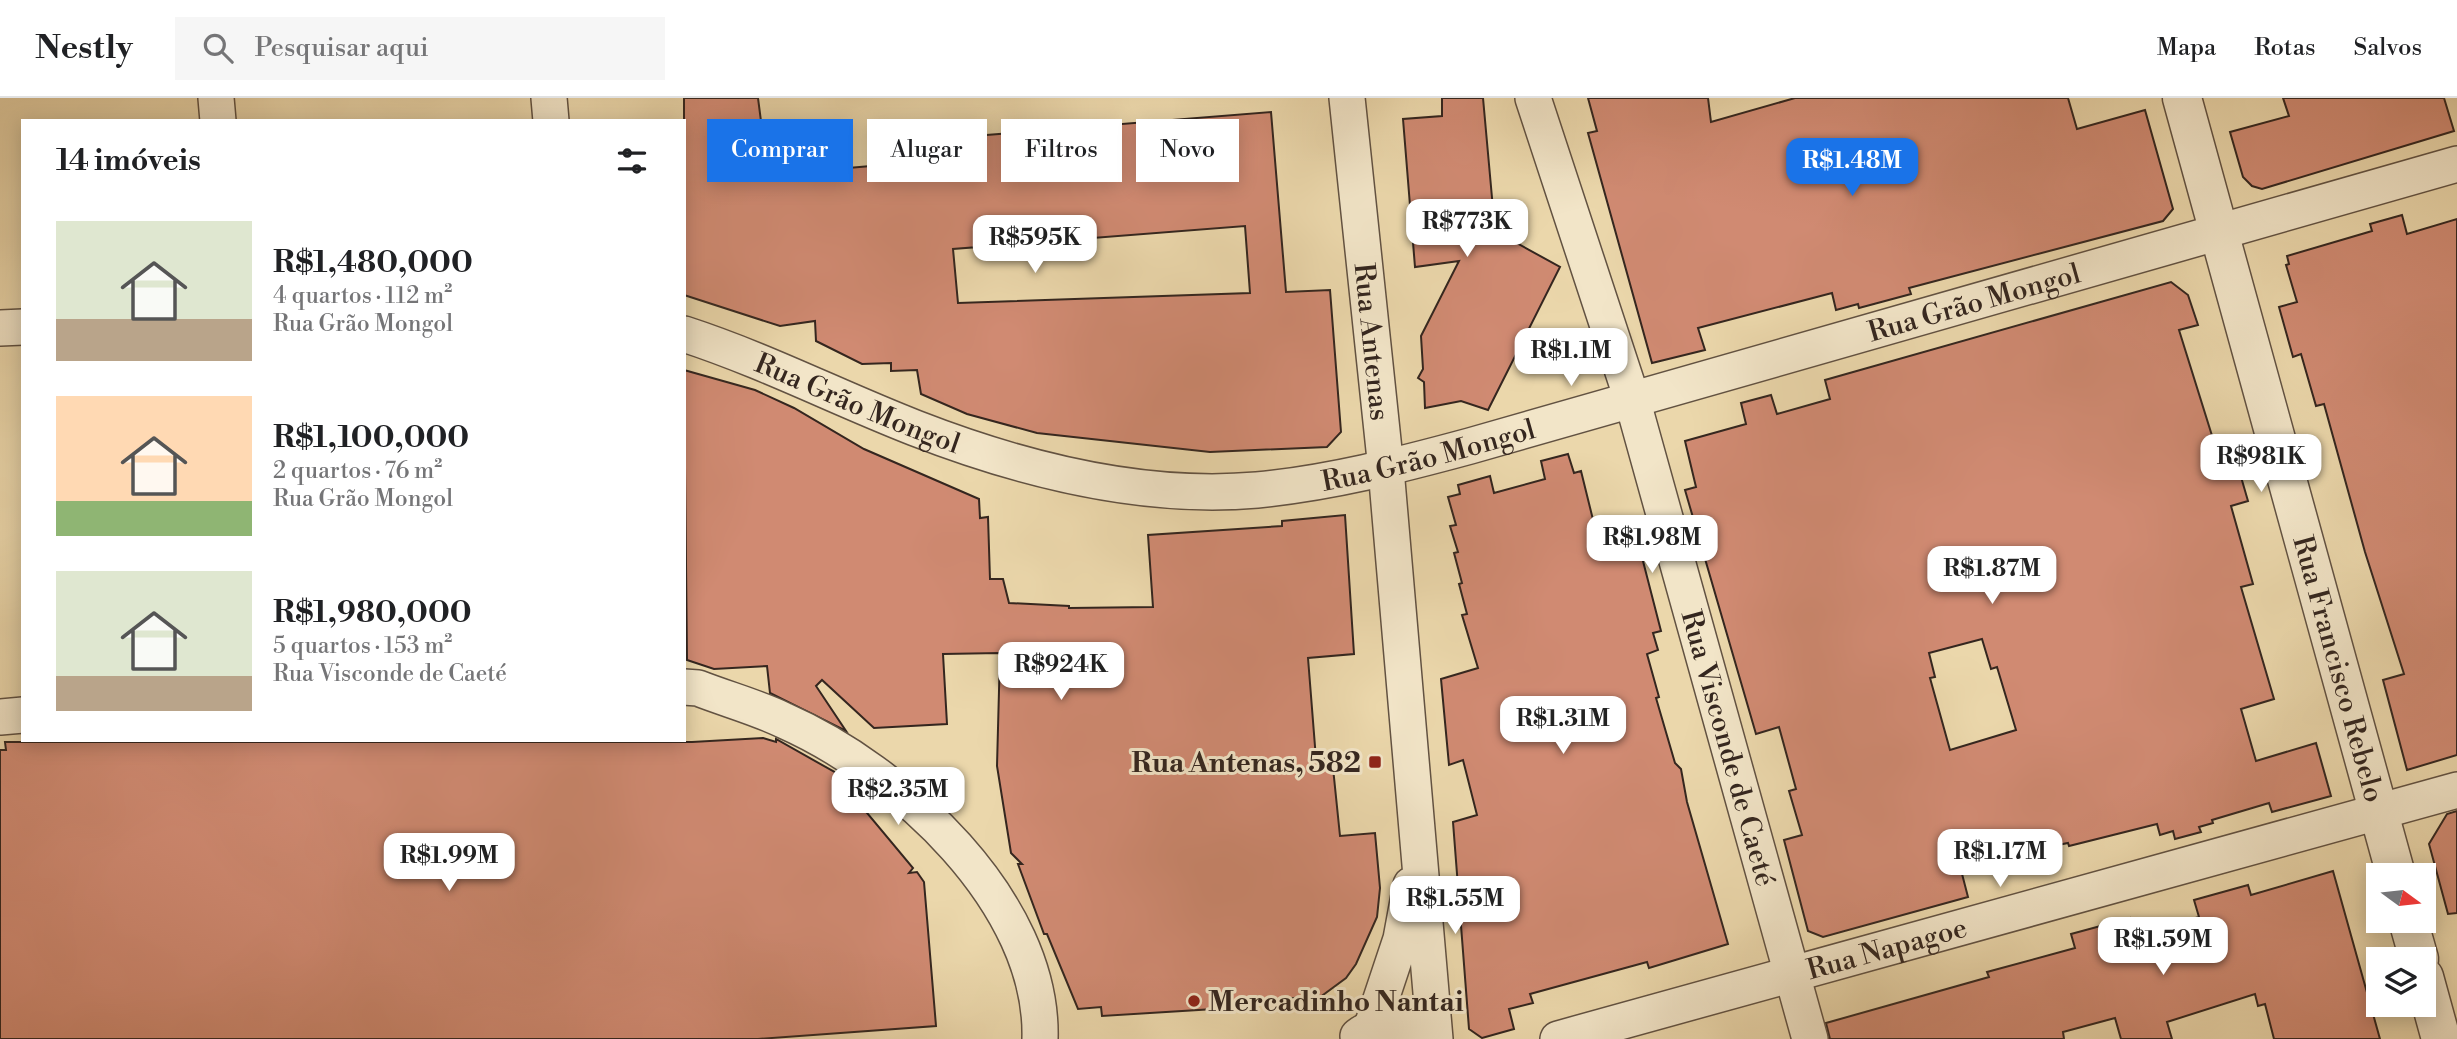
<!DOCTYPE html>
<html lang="pt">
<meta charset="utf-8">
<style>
:root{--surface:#fff;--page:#f6f6f6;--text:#202124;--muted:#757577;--line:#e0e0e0;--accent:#1a73e8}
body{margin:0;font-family:"Libre Bodoni",serif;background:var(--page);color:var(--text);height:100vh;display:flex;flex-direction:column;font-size:26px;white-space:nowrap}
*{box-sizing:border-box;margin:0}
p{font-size:23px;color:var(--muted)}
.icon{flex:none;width:38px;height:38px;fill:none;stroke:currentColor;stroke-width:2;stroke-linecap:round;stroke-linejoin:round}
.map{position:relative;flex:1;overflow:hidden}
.sheet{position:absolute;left:21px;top:21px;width:665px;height:623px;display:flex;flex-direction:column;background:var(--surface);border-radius:0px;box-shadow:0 4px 18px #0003}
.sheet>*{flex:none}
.top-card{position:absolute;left:707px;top:21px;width:665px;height:63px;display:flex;gap:14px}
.needle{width:46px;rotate:105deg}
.buttons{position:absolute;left:2366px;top:765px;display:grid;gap:14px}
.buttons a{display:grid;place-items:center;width:70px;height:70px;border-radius:0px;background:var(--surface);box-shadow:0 4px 18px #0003;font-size:35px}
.price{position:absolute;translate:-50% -60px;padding:0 16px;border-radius:14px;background:#fff;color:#222;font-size:23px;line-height:46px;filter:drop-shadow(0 2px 4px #0008)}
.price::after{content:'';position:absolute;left:50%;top:42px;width:21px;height:16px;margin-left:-10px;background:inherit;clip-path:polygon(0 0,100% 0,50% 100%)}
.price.on{background:var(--accent);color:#fff}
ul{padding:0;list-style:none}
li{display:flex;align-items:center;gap:21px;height:175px;padding:0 35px}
li span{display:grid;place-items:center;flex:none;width:196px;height:140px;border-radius:0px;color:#555}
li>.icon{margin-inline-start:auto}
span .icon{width:84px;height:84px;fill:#fffc;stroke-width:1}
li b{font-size:30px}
h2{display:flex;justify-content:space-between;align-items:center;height:84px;padding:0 35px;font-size:30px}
.tag{padding:0 24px;border-radius:0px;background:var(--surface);box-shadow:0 4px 18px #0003;font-size:24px;line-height:63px}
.tag.on{background:var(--accent);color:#fff}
header{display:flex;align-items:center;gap:42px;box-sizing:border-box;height:98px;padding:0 35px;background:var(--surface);border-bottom:2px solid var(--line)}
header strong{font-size:33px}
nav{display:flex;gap:38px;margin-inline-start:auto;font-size:24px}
.search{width:490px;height:63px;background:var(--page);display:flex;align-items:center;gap:18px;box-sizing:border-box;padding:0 24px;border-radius:0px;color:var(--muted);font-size:26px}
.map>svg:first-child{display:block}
.building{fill:#d08a72;stroke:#34261f;stroke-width:2;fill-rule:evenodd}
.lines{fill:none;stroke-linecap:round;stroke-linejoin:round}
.minor-casing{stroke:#625242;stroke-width:38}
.tertiary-casing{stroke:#625242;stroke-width:41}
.minor{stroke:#f2e5c8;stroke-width:35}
.tertiary{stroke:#f2e5c8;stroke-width:38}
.poi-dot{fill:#8f2418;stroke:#f2e5c8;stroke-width:2.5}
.labels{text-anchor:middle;stroke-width:6;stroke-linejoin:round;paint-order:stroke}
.street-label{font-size:28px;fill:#34261f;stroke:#f2e5c8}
.poi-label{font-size:28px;font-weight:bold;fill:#34261f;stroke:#f2e5c8;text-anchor:end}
</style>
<header>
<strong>Nestly</strong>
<div class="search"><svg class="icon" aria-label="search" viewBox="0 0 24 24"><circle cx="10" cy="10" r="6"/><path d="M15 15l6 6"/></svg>Pesquisar aqui</div>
<nav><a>Mapa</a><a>Rotas</a><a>Salvos</a></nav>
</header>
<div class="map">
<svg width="2457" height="941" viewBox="0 0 2457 941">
<rect width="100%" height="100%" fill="#ebd7ab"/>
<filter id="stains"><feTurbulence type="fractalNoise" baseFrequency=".00286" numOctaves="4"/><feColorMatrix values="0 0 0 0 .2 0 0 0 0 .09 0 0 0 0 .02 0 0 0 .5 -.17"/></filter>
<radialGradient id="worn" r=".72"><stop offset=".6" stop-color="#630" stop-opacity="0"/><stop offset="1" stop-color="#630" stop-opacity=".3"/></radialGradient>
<g class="building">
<path d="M684,0h74l10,77 183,-16 -2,-21 322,-26 15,180 44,-2 11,142 -14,15 -117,5 -173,-19 -70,-19 -46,-20 -4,-24 -26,1v-8l-29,1 -46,-23 -1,-20 -35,5 -96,-31zM1245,128l5,67 -292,10 -5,-54z"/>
<path d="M1442,0h41l12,133 65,36 -72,143 -27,-9 -36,7 -1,-26 -6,-4 5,-9 -2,-33 38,-75 -44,6 -12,-148 39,-3z"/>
<path d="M1588,0h120l3,24 84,-24h273l9,31 68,-19 28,99 -10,12 -254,67 2,6 -52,14 -1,-4 -22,6 -4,-17 -134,35 7,22 -53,13 -64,-230 9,-2z"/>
<path d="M2283,0h161l10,33 -192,58 -10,-3 -9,-9 -13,-45 59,-16z"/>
<path d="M2402,117l5,19 50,-15v536l-50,15 -24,-90 21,-6 -39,-122 -41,-148 -8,2 -15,-52 -8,3 -14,-50 18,-5 -11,-37 3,-1 -2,-8 85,-25 -2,-7z"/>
<path d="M2171,184l17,13 10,30 -19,5 45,144 15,-4 9,31 -17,5 22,78 -12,3 33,112 -33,10 15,52 60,-18 15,53 -59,16 -3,-9 -57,17 1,3 -14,4 2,5 -26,7 -2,-8 -13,4 -3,-11 -88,22 -1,-3 -74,15 -3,6 -30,6 7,27 -145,40 -15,-6 -24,-91 18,-5 -13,-44 7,-2 -17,-62 -23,7 -71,-244 11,-3 -11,-46 61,-17 -5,-21 30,-8 6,19 53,-15 -5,-19zM1982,541l9,30 6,-2 19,63 -66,20 -20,-72 5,-1 -6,-24z"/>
<path d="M684,272l71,20 39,18 70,41 115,50 1,19 8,-1 2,62h13l6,24 60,3v2l84,-1 -5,-72 134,-9v-5l63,-6 9,139 -46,4 8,101 16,-1 8,78 35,-3 5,55 -3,29 -21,47 -10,14 -38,28 -2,-9 -92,7v5l-112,7 -1,-9 -23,2 -31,-75h-3l-26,-70h4l-11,-11 -14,-87 3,-113 -57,1 4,70 -73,4 -52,-48 -6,6 30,45 -76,-38 -3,-27 -53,3 -27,-9z"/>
<path d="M1568,356l6,19 7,-2 17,69 37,-10 26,101 -8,2 5,17 -11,4 12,43 -3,1 19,65 6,6 6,33 41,142 -79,24 -2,-6 -117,32 3,9 -24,6 5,20 -32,9 -13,-9 -16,-207 24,-7 -14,-55 -14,5 -8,-86 37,-11 -16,-53 5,-1 -8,-30 3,-1 -8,-30 4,-1 -8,-26 6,-1 -8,-28 12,-3 -2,-9 32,-9 4,17 51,-14 -4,-18z"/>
<path d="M763,640l13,4v-3l71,40 -5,4 71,85 -4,5 8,-1 7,10 12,144 -178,13h-758v-289h6l-1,-8h687z"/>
<path d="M2457,713v102l-9,1 -19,-70 18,-30z"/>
<path d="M2333,773l47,168h-106l-9,-35 -7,2 -3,-12 -88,28 5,17h-51l-6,-21 -52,14 1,7h-234l-4,-16 163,-46 -2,-5 88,-24 -4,-14 59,-16 1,18 68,-19 -5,-17 54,-15 3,10z"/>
</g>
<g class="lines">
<defs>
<g id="minor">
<path d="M216,0l2,23"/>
<path d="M549,0l2,23"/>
<path id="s1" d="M1347,0l39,371 49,570"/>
<path id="s2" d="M1533,0l99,301 178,640"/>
<path d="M0,230l23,-1"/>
<path id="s3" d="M684,236c80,26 154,64 231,94 108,42 226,72 342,62 73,-7 143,-25 213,-44l987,-282"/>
<path d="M684,589l14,1c28,11 58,19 85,32 116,51 261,182 257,319"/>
<path d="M0,619l23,-2"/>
<path d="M1372,928l29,-87 10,-54"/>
<path d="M1358,938c23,-17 51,-21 71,3"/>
<path id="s4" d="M1558,941l899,-249"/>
</g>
<g id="tertiary">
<path id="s5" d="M2182,0l214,777"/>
<path d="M2408,822l11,39"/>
<path d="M2424,879l17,62"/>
</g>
</defs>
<use href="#minor" class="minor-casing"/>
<use href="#tertiary" class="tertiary-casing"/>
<use href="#minor" class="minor"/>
<use href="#tertiary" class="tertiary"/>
</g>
<g class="poi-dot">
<rect x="1368" y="657" width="14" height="14" rx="3.5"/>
<circle cx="1194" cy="903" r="7"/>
</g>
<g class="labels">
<g class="street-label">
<text dy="10" stroke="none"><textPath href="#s3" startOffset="1342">Rua Grão Mongol</textPath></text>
<text dy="10" stroke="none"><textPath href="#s1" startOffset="245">Rua Antenas</textPath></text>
<text dy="10" stroke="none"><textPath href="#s3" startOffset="187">Rua Grão Mongol</textPath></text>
<text dy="10" stroke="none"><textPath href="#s3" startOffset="775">Rua Grão Mongol</textPath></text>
<text dy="10" stroke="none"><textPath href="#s5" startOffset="592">Rua Francisco Rebelo</textPath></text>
<text dy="10" stroke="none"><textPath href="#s2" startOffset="679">Rua Visconde de Caeté</textPath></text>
<text dy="10" stroke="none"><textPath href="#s4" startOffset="341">Rua Napagoe</textPath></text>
</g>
<g class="poi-label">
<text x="1361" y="674">Rua Antenas, 582</text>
<text x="1208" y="913" text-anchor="start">Mercadinho Nantai</text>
</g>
</g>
<rect width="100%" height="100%" filter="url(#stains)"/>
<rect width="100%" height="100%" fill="url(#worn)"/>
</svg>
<div class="buttons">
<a><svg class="needle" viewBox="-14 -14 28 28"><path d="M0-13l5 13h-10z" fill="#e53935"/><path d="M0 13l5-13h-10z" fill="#757577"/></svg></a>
<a><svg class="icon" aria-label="layers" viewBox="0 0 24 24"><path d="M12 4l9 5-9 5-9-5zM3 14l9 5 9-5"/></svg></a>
</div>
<b class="price on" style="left:1852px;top:100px">R$1.48M</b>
<b class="price" style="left:1467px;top:161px">R$773K</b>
<b class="price" style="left:1035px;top:177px">R$595K</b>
<b class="price" style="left:1571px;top:290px">R$1.1M</b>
<b class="price" style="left:2261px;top:396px">R$981K</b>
<b class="price" style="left:1652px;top:477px">R$1.98M</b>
<b class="price" style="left:1992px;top:508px">R$1.87M</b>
<b class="price" style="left:1061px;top:604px">R$924K</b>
<b class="price" style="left:1563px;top:658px">R$1.31M</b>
<b class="price" style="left:898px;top:729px">R$2.35M</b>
<b class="price" style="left:2000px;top:791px">R$1.17M</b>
<b class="price" style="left:449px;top:795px">R$1.99M</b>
<b class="price" style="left:1455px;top:838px">R$1.55M</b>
<b class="price" style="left:2163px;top:879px">R$1.59M</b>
<div class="top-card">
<a class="tag on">Comprar</a>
<a class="tag">Alugar</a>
<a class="tag">Filtros</a>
<a class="tag">Novo</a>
</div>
<section class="sheet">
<h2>14 imóveis<svg class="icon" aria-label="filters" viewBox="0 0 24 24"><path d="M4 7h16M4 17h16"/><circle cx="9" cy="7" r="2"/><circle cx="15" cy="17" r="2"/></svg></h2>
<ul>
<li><span style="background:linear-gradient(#dfe7d0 70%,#b9a48a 0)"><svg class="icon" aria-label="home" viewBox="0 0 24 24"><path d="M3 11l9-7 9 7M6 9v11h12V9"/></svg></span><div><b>R$1,480,000</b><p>4 quartos · 112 m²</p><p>Rua Grão Mongol</p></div></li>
<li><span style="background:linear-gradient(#ffd9b3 75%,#8fb573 0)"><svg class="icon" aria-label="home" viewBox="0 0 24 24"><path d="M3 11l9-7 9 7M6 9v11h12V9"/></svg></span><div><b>R$1,100,000</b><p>2 quartos · 76 m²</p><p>Rua Grão Mongol</p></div></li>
<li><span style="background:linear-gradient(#dfe7d0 75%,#b9a48a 0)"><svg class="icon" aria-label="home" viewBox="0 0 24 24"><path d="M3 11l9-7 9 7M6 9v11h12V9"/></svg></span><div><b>R$1,980,000</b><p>5 quartos · 153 m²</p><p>Rua Visconde de Caeté</p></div></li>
</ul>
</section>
</div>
